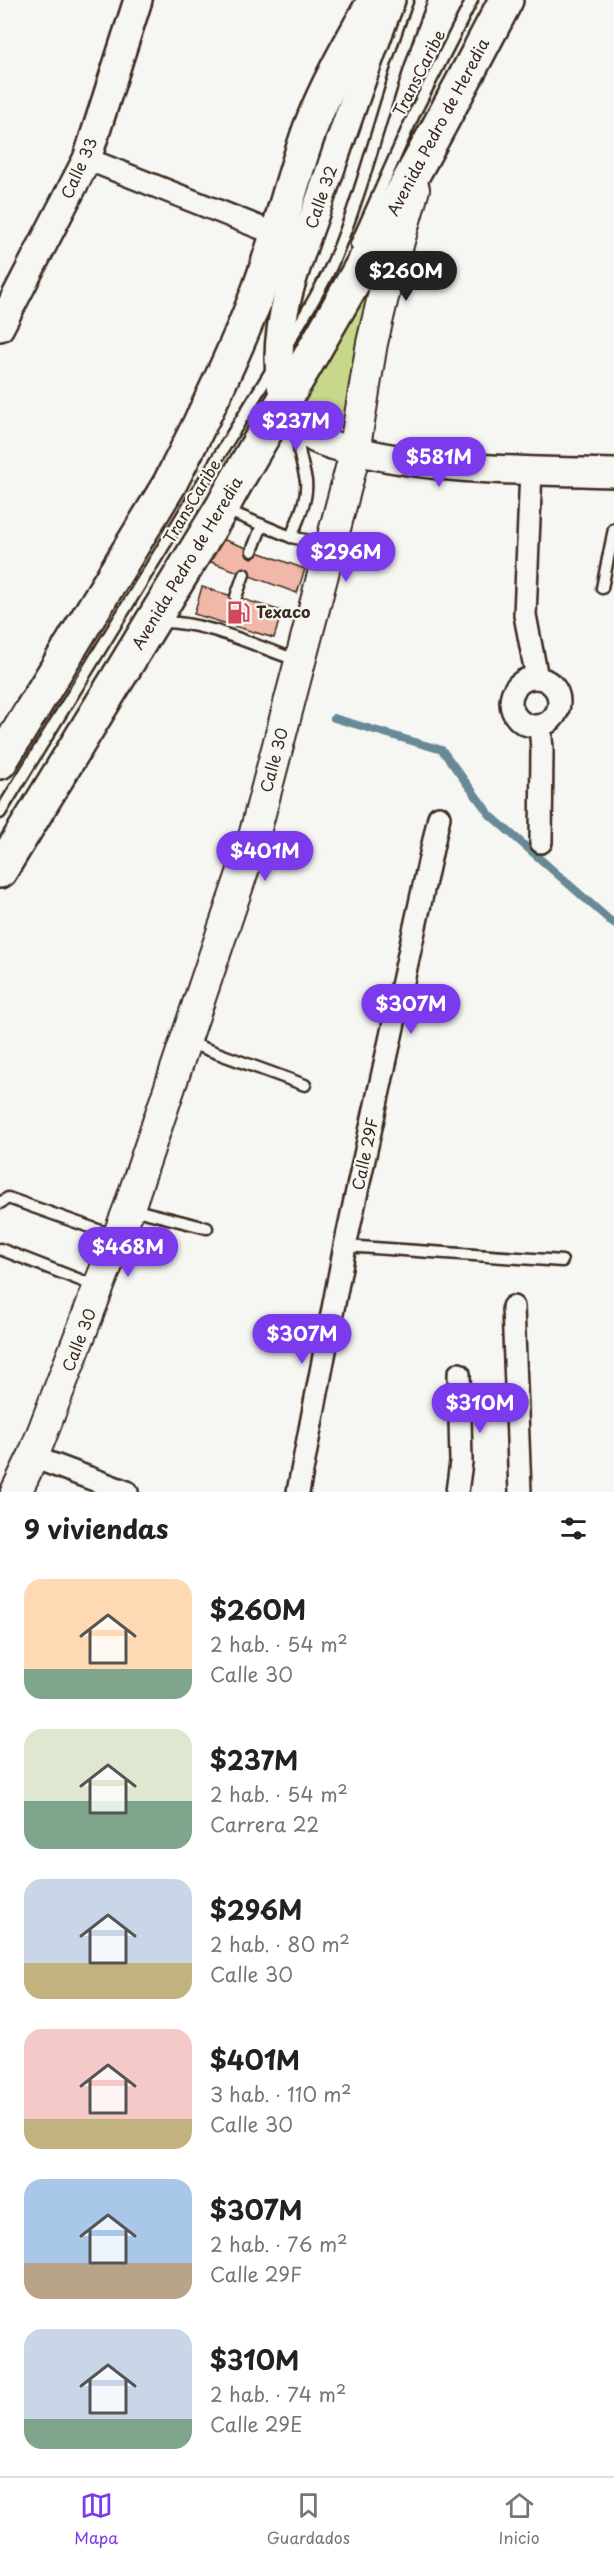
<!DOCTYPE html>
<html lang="es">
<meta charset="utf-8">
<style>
:root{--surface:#fff;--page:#f2f2f2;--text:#222;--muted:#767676;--line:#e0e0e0;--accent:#7c3aed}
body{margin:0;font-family:"Playpen Sans",sans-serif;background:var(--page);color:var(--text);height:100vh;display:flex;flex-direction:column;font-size:22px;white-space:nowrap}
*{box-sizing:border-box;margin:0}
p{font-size:20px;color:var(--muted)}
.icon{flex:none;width:33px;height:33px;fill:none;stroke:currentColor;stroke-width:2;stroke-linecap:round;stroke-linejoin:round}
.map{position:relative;height:1492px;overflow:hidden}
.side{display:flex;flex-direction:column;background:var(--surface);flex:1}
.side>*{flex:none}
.price{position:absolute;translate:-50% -51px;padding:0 14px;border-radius:21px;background:var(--accent);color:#fff;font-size:20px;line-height:39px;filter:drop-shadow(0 2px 3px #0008)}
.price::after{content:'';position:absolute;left:50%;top:36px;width:18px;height:14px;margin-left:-9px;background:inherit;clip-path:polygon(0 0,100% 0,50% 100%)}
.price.selected{background:#222;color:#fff}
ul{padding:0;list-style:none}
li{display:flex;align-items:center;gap:18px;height:150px;padding:0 24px}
li span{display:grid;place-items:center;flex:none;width:168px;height:120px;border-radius:18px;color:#555}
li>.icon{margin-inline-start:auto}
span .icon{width:72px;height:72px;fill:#fffc;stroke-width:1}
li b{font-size:26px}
h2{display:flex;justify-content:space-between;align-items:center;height:72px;padding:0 24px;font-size:26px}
.dock{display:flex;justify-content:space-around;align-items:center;height:84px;border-top:2px solid var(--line);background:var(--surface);font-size:16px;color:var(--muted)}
.dock a{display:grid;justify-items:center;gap:3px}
.dock .selected{color:var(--accent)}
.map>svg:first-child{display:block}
.green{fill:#c7d78b;stroke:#818054;stroke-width:1.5}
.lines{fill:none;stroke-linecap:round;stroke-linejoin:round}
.stream{stroke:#678996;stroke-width:8}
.building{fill:#f1b8a9;stroke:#3b2a1e;stroke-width:1.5}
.service-casing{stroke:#3b2a1e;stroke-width:15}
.minor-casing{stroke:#3b2a1e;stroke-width:26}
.tertiary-casing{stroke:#3b2a1e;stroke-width:32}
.secondary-casing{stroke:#3b2a1e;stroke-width:34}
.trunk-casing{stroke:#3b2a1e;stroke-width:38}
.service{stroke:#f6f6f2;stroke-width:10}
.minor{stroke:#f6f6f2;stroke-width:21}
.tertiary{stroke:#f6f6f2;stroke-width:27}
.secondary{stroke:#f6f6f2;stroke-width:30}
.trunk{stroke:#f6f6f2;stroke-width:33}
.labels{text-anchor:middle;stroke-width:4.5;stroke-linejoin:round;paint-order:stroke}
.street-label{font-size:16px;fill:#3b2a1e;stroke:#f6f6f2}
.poi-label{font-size:16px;font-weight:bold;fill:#3b2a1e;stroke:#f6f6f2;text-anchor:start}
</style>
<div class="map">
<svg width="614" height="1492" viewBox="0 0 614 1492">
<rect width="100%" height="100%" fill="#f6f6f2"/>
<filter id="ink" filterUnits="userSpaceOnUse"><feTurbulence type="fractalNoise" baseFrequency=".0167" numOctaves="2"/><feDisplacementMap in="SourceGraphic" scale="12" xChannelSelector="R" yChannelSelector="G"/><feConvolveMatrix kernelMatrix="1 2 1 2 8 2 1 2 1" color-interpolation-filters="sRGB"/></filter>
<g filter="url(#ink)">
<path class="green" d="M379,253l-33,171c-25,11 -38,-10 -48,-29z"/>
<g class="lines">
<path class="stream" d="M334,718l108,32 48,65 124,109"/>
</g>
<g class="building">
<path d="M219,538l86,31 -8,24 -86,-31z"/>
<path d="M202,587l80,24 -8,27 -80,-24z"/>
</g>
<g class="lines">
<defs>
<g id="service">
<path d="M356,244l59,-132 57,-112"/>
<path d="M288,343c16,-27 33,-53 45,-81 36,-85 54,-176 88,-262"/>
<path d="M225,507l8,6 58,24 37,8"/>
<path d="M291,537c7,-18 17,-37 15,-56 -3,-18 -11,-33 -5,-51"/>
<path d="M252,551l10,-26"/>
<path d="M602,588l12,-59"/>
<path d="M236,597l8,-23"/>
<path d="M159,622c48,-1 95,24 140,39"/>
<path d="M0,813l274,-447"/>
<path d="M187,1042l118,43"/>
<path d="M0,1203l8,-5 107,38"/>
<path d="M132,1209l75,19"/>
<path d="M345,1246l217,15"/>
<path d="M0,1249l98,38"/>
</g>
<g id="minor">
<path d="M87,159l189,75"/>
<path d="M531,470l-6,145 12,63"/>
<circle cx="535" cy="702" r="24"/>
<path d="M540,726l2,23 -1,93"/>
<path d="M513,1307l7,185"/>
<path d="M33,1457l94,35"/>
<path d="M298,1492l47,-246 94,-429"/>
<path d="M457,1492l4,-30 -2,-88"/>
</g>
<g id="tertiary">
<path d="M391,0c-26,68 -49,136 -73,205 -17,49 -39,101 -39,153 0,30 7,63 35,80 13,7 32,11 47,14 84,20 168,18 253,21"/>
<path d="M0,327l87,-168 51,-159"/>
</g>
<path id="secondary" d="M16,1492l17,-35 96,-249 123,-364 100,-380 20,-121 11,-46 31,-108"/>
<g id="trunk">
<path d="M0,762l169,-277c32,-62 63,-125 88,-190 21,-55 34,-114 54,-169 17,-44 41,-85 64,-126"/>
<path d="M0,871l223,-365c28,-53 60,-102 90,-154 67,-116 131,-233 193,-352"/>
</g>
</defs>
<use href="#service" class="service-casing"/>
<use href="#minor" class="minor-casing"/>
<use href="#tertiary" class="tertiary-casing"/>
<use href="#secondary" class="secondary-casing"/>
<use href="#trunk" class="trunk-casing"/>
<use href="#service" class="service"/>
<use href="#minor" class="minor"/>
<use href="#tertiary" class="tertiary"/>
<use href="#secondary" class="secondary"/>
<use href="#trunk" class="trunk"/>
</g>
</g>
<defs>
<symbol id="fuel-bare" viewBox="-9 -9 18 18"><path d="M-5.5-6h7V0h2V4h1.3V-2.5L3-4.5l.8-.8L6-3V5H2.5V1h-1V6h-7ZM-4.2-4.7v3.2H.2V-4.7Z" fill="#d1495b" stroke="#f6f6f2" stroke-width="2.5" paint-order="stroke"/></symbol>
</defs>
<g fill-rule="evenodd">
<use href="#fuel-bare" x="222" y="596" width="33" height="33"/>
</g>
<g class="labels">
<g class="street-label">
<text transform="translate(419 73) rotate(-63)" y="6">TransCaribe</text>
<text transform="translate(438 127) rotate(-62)" y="6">Avenida Pedro de Heredia</text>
<text transform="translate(79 168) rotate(-66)" y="6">Calle 33</text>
<text transform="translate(321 197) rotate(-71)" y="6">Calle 32</text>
<text transform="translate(192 501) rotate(-59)" y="6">TransCaribe</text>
<text transform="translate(187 563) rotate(-59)" y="6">Avenida Pedro de Heredia</text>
<text transform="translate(274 760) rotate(-75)" y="6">Calle 30</text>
<text transform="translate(365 1154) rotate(-78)" y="6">Calle 29F</text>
<text transform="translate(79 1340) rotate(-69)" y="6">Calle 30</text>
</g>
<g class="poi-label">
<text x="256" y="618">Texaco</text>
</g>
</g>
</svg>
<b class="price selected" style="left:406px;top:302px">$260M</b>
<b class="price" style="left:296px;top:452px">$237M</b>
<b class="price" style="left:439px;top:488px">$581M</b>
<b class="price" style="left:346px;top:583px">$296M</b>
<b class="price" style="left:265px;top:882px">$401M</b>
<b class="price" style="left:411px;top:1035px">$307M</b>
<b class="price" style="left:128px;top:1278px">$468M</b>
<b class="price" style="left:302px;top:1365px">$307M</b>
<b class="price" style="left:480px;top:1434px">$310M</b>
</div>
<section class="side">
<h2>9 viviendas<svg class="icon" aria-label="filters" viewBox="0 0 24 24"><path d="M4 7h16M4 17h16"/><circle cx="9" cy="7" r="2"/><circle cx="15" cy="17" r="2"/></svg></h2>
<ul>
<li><span style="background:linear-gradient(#ffd9b3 75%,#7fa58c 0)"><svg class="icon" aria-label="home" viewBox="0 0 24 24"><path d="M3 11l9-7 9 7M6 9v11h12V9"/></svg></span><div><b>$260M</b><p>2 hab. · 54 m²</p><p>Calle 30</p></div></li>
<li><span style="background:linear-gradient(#dfe7d0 60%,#7fa58c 0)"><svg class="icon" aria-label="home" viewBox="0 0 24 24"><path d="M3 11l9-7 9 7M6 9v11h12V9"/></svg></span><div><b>$237M</b><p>2 hab. · 54 m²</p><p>Carrera 22</p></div></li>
<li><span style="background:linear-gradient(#c9d6e8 70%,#c2b280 0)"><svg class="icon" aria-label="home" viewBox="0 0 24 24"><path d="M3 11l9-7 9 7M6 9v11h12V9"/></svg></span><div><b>$296M</b><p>2 hab. · 80 m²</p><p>Calle 30</p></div></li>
<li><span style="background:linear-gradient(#f6c9c9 75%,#c2b280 0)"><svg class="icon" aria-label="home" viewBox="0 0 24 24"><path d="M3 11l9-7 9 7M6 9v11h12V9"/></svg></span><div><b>$401M</b><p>3 hab. · 110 m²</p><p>Calle 30</p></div></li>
<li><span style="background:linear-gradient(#a9c7e8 70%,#b9a48a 0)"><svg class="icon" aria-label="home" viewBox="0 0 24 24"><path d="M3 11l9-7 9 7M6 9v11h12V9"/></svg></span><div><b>$307M</b><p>2 hab. · 76 m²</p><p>Calle 29F</p></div></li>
<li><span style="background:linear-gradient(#c9d6e8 75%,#7fa58c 0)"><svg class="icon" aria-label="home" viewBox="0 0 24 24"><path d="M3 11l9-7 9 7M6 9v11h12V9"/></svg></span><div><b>$310M</b><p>2 hab. · 74 m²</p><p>Calle 29E</p></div></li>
</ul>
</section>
<nav class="dock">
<a class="selected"><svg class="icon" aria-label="map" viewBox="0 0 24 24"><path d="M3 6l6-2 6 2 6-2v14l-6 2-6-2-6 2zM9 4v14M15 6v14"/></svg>Mapa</a>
<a><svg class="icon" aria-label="saved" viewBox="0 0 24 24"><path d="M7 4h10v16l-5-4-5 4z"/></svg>Guardados</a>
<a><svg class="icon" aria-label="home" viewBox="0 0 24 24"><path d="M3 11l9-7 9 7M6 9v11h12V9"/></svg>Inicio</a>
</nav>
